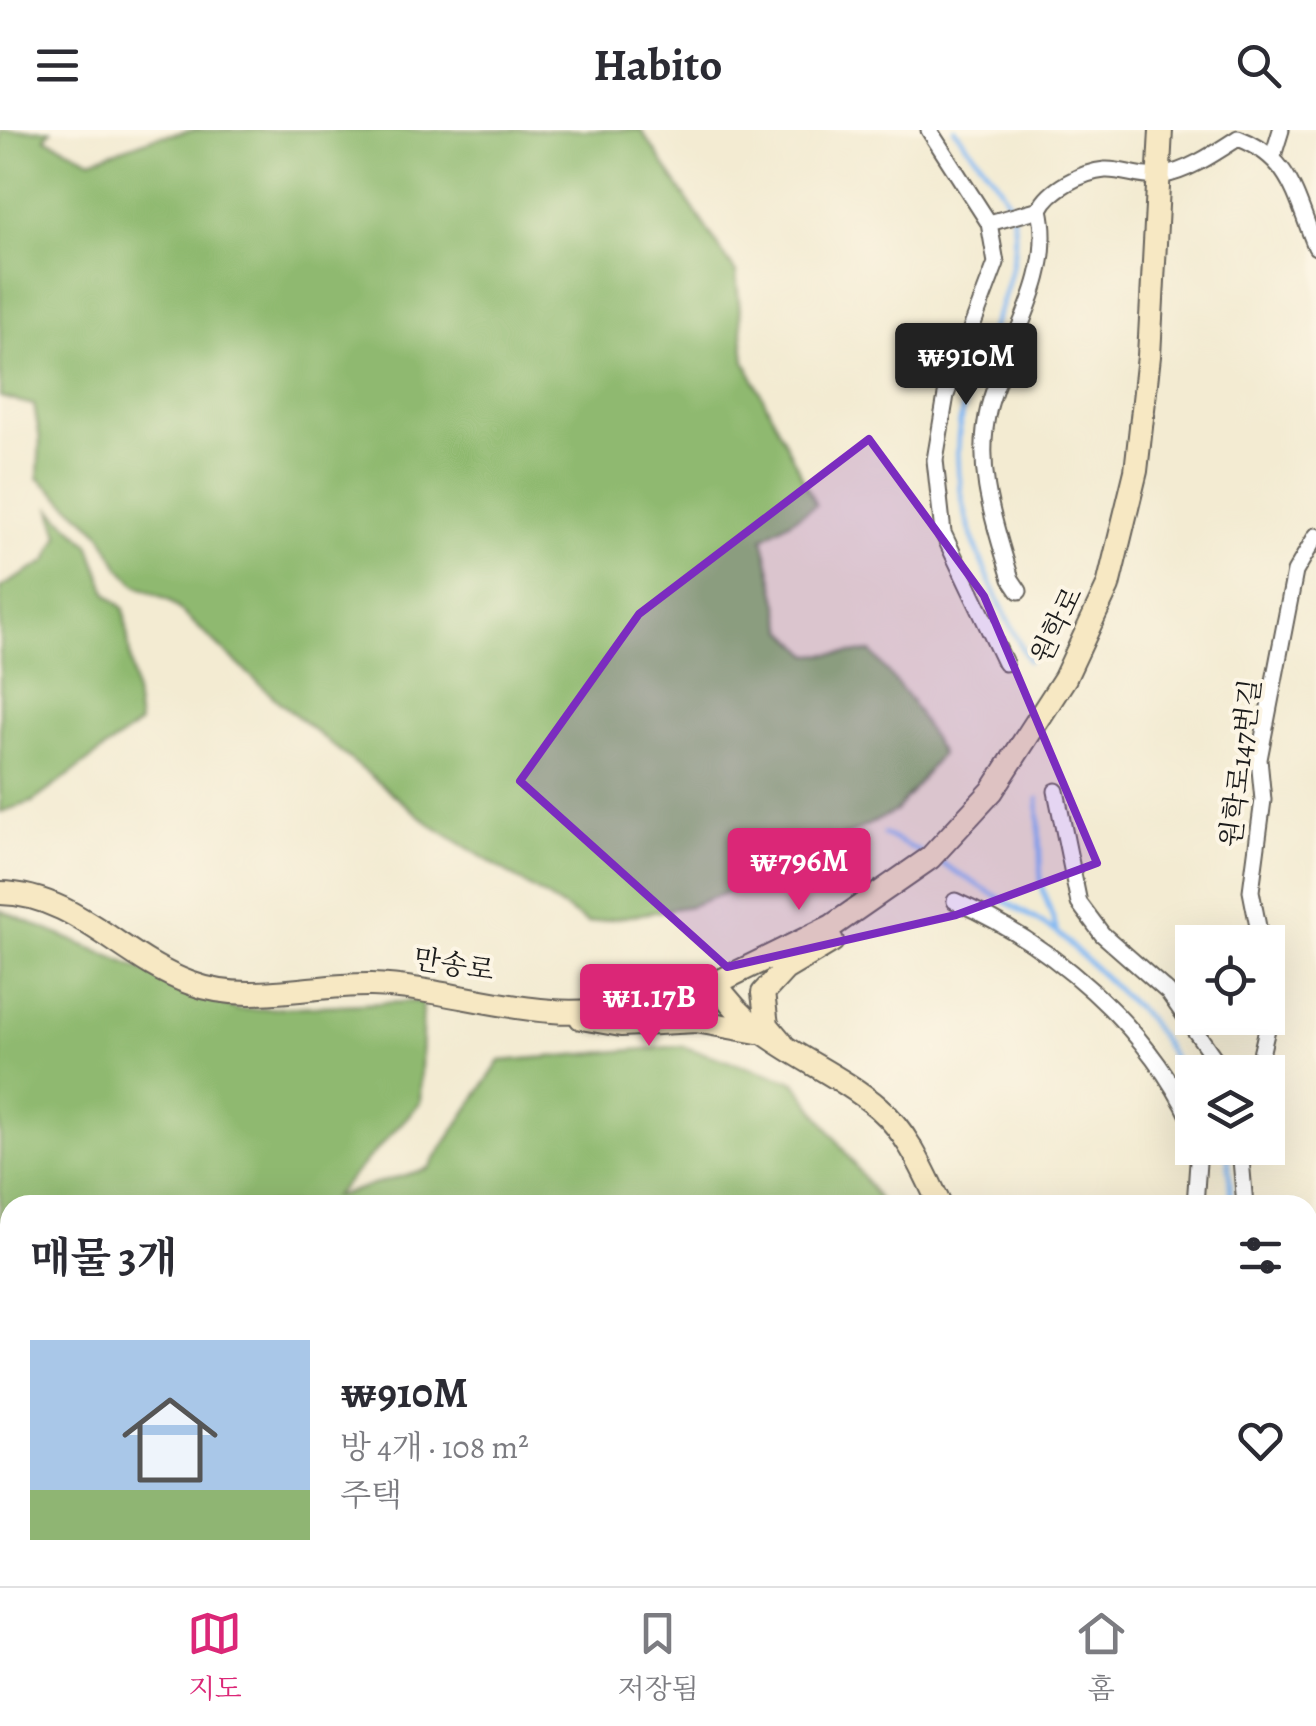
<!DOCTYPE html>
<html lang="ko">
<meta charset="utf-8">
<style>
:root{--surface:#fff;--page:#f7f7f7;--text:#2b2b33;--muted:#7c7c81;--line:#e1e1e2;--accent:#db2777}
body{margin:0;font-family:Alegreya,"Noto Serif KR",serif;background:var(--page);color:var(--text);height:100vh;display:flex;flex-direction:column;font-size:38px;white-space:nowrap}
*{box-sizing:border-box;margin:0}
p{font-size:32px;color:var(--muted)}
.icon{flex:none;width:55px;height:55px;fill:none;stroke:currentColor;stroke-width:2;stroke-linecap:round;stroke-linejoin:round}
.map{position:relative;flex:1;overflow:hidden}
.details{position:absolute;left:0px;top:1065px;width:1318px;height:392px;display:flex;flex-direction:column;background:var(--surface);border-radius:30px 30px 0 0;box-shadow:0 10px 40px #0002}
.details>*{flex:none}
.buttons{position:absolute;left:1175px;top:795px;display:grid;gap:20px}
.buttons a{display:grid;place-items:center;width:110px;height:110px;border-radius:0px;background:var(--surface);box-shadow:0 10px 40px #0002;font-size:50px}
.price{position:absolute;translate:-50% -85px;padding:0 22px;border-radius:10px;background:var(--accent);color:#fff;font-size:32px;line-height:65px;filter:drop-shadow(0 2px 5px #0008)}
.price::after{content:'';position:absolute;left:50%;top:60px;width:30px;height:22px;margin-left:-15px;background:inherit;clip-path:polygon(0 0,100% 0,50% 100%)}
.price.on{background:#222;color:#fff}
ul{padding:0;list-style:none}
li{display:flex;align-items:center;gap:30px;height:250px;padding:0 30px}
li+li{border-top:2px solid var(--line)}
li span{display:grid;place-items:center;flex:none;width:280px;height:200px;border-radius:0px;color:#555}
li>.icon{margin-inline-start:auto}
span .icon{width:120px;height:120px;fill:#fffc;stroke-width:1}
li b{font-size:42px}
h2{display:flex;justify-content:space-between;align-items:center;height:120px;padding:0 30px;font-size:42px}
header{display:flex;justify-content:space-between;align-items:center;height:130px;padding:0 30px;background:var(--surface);font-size:45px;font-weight:700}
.menu{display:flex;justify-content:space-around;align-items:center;height:140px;border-top:2px solid var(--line);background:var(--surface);font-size:28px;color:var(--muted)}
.menu a{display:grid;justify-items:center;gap:5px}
.menu .on{color:var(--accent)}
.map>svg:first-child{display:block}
.green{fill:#b4d982;stroke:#687a4f;stroke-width:2.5}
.forest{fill:#8fb970;stroke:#566a46;stroke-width:2.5}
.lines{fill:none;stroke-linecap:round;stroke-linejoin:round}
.stream{stroke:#84baf3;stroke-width:5}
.street-casing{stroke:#67645c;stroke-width:19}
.secondary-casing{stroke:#67645c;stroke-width:26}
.street{stroke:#fff;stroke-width:15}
.secondary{stroke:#f7e8c3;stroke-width:22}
.marked{fill:#7b2cbf;fill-opacity:0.2;stroke:#7b2cbf;stroke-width:8;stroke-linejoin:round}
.labels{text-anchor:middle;stroke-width:8;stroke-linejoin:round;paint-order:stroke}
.street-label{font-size:28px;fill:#1c1c1c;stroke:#fcf5e5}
</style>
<header><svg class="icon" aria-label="menu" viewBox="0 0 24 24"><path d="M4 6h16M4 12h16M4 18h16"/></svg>Habito<svg class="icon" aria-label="search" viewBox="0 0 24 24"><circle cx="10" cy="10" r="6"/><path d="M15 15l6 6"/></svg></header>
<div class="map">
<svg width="1316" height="1456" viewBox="0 0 1316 1456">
<rect width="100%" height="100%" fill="#fcf5e5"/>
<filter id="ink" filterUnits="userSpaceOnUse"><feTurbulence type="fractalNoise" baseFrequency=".01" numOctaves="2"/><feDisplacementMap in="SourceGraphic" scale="20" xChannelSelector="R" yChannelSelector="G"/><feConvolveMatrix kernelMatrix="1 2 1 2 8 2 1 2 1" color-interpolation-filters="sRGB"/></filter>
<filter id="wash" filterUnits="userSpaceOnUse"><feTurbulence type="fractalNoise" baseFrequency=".0048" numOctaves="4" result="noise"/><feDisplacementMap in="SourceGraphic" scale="40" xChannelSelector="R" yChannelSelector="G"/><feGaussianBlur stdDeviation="2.25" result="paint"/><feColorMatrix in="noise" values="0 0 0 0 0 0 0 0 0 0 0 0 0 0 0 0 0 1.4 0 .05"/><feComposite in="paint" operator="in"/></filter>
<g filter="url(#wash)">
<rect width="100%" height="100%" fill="#f3ebd2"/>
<path class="green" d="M387,1448h204l1,8h-202z"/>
<g class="forest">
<path d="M0,0h51l-6,8 46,22 65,-23 41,-7h444l95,143 9,88 71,144 -53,33 22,92 25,25 61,-3 40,49 30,53 -45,57 -157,77 -49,18 -102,17 -157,-98 -154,-125 -107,-99 -34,-16 -16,-17 -21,-37 -61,-53 2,-39 -6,-34 -34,-8z"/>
<path d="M51,379l38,35 18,49 17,16 15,115 -107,78 -32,10v-224l47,-27 12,-26z"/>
<path d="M0,780l238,100 185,-9 -3,102 -87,94 96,-29 71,-107 181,-15 114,36 88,123h-873v214l-10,11z"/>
<path d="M26,1448h300l-2,8h-308z"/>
<path d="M825,1448h171l7,8h-185z"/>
</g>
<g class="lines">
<g class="stream">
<path d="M955,0c15,20 34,39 47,60 42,66 -32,165 -42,233 -13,86 32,163 68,238"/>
<path d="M1038,669l3,86 17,48 90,86 44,67"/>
<path d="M884,704l38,19"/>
<path d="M936,730l119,71"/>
<path d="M1228,1018l3,57"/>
<path d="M1308,1355l8,22"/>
</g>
</g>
</g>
<g filter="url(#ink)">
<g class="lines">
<defs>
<g id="street">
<path d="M929,0l60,93 7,40 -50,132 -11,65 8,73 62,130"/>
<path d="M1273,26l8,-26"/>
<path d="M989,93l51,-14c9,-20 43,-37 65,-39 18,-1 37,9 55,6 27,-4 55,-23 78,-38 54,20 57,59 78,109"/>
<path d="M1019,461l-8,-12c-17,-57 -37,-112 -22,-172 17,-65 67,-128 51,-198"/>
<path d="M1056,661l23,112 23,31 66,58 56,80"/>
<path d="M955,771c96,42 192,125 237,221"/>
<path d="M1261,812l-10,-51 12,-91 -4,-41 36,-187 21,-36"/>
<path d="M1257,942l13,-56 -2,-44"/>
<path d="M1240,1018l5,57"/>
<path d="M1195,1075l4,-57"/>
<path d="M1308,1319l8,26"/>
<path d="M734,1456l5,-8"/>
<path d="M1288,1456l4,-8"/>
</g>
<g id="secondary">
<path d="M0,763c75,1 123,66 190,90 59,22 120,1 181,2 62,2 120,22 181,26 55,5 111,-13 164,-28 39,62 109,79 163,125 29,25 45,64 61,97"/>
<path d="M716,853l116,-57 98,-68 62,-67 73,-113 43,-92 28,-115 13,-115 12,-226"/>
<path d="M581,888l40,7 75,-4 61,11"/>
<path d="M782,913l-15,-18 -4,-32 22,-24 47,-28"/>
<path d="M1270,1448l6,8"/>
</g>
</defs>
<use href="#street" class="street-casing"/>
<use href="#secondary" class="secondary-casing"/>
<use href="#street" class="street"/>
<use href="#secondary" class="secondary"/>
</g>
</g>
<path class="marked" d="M869,309l115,157 113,267 -141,52 -229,52 -207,-186 119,-167z"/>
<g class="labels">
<g class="street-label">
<text transform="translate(1056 495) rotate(-64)" y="10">원학로</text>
<text transform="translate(1240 633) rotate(-83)" y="10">원학로147번길</text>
<text transform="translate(454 834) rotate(9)" y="10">만송로</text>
</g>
</g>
</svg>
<div class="buttons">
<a><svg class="icon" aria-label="locate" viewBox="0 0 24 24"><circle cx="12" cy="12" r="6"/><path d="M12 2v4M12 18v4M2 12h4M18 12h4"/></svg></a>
<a><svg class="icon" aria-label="layers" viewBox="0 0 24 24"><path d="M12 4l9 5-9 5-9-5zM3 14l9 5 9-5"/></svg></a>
</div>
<b class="price on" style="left:966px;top:278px">₩910M</b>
<b class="price" style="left:799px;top:783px">₩796M</b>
<b class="price" style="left:649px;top:919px">₩1.17B</b>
<section class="details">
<h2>매물 3개<svg class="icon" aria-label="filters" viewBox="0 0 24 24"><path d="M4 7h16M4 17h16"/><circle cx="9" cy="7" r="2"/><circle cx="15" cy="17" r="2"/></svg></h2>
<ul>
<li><span style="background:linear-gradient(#a9c7e8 75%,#8fb573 0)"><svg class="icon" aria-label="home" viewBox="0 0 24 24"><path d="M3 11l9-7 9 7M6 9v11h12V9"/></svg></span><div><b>₩910M</b><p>방 4개 · 108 m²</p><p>주택</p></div><svg class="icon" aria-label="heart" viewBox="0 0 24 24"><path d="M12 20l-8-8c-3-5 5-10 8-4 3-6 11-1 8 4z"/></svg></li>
</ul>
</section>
</div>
<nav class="menu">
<a class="on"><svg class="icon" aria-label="map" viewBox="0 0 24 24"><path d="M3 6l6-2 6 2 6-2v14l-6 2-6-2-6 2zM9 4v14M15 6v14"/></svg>지도</a>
<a><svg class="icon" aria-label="saved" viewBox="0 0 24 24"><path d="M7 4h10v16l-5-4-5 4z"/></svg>저장됨</a>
<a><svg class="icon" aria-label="home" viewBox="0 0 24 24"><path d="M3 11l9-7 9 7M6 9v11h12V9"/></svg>홈</a>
</nav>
